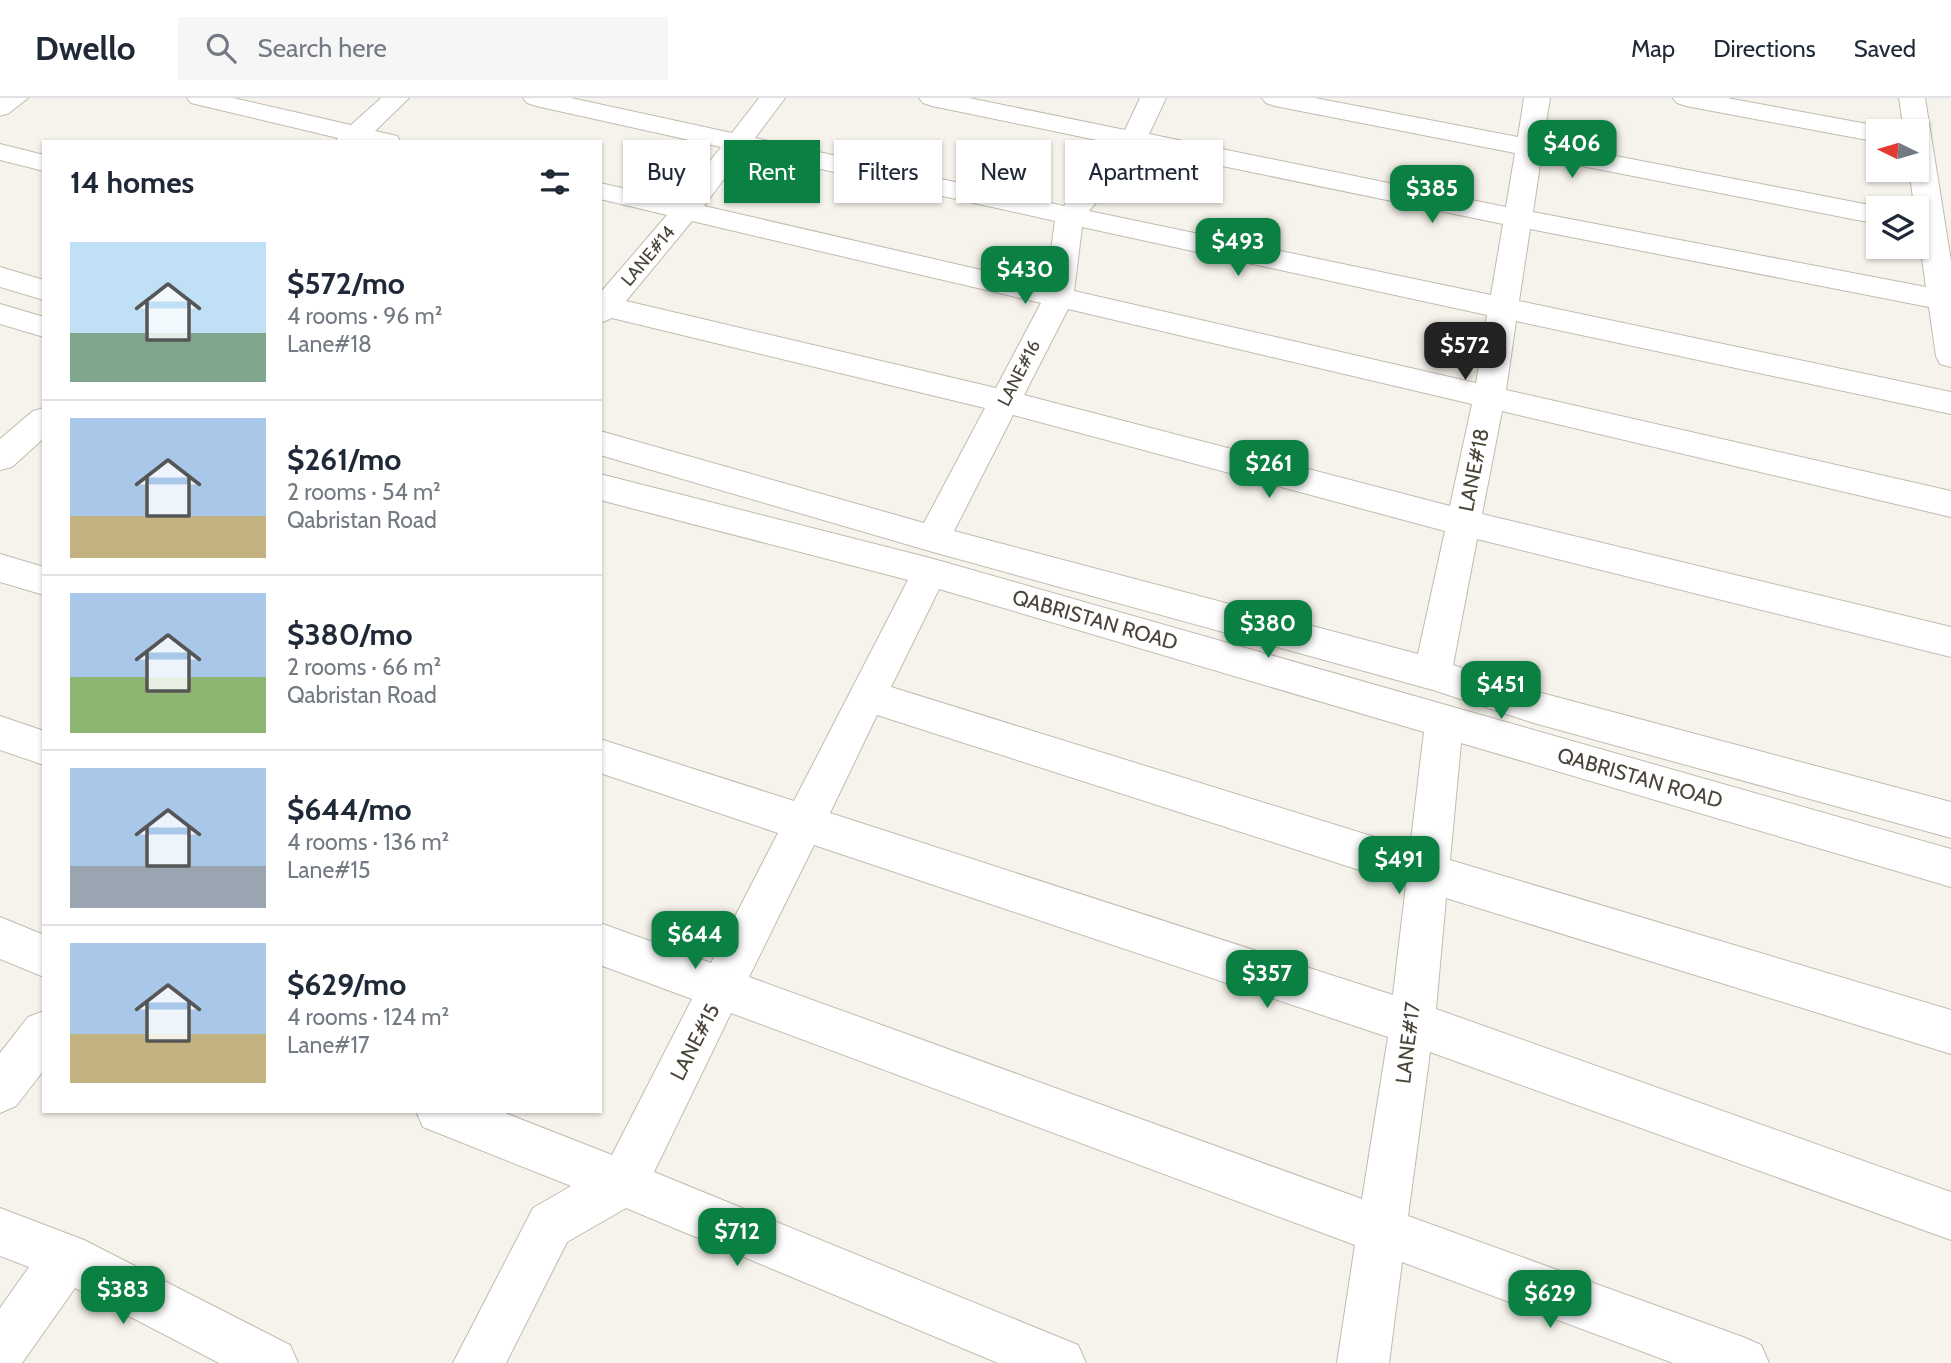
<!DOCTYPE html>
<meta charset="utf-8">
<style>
:root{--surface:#fff;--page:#f6f6f7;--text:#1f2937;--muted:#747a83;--line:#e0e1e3;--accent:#0b8043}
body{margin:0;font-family:Cabin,sans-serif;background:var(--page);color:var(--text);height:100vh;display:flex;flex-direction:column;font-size:26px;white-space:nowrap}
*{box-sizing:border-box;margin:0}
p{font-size:23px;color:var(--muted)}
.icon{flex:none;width:38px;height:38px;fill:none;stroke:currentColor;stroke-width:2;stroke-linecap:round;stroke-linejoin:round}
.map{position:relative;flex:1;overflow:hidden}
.panel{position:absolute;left:42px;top:42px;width:560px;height:973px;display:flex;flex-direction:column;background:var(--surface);border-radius:0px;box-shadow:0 2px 5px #0004}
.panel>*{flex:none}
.hud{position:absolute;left:623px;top:42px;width:665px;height:63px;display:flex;gap:14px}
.needle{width:46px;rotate:275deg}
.fabs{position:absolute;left:1866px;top:21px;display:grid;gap:14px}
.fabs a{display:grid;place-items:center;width:63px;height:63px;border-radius:0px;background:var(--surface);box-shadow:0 2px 5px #0004;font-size:35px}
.price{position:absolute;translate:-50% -60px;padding:0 16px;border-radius:14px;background:var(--accent);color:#fff;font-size:23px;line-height:46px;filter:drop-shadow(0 2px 4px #0008)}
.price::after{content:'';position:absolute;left:50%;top:42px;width:21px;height:16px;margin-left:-10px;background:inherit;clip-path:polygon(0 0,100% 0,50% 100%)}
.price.active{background:#222;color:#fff}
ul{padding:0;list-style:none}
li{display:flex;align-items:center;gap:21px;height:175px;padding:0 28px}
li+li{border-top:2px solid var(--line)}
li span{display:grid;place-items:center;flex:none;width:196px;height:140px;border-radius:0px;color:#555}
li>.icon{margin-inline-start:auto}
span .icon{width:84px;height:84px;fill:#fffc;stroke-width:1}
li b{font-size:30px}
h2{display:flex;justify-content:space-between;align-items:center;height:84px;padding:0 28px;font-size:30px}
.chip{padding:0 24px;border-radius:0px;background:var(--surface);box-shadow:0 2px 5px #0004;font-size:24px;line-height:63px}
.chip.active{background:var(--accent);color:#fff}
header{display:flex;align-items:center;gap:42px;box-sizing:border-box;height:98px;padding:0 35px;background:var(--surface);border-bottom:2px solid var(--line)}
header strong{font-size:33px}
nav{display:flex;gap:38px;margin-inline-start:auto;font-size:24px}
.search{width:490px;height:63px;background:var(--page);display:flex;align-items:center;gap:18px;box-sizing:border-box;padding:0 24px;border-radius:0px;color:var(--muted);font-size:26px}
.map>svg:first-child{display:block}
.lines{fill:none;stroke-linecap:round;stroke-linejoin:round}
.minor-casing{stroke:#c2bbae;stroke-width:2}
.minor{fill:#fff;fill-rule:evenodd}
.labels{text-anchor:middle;stroke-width:5;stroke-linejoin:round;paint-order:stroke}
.far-street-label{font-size:18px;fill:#4b4439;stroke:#fff}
.street-label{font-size:21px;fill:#4b4439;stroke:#fff}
</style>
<header>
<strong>Dwello</strong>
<div class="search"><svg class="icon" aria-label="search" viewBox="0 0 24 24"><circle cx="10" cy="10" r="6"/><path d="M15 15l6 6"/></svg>Search here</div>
<nav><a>Map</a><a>Directions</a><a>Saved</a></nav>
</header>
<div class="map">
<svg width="1951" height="1265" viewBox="0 0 1951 1265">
<rect width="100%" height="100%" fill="#f6f3ec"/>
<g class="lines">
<defs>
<g id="minor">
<path d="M0,0h28l-19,15 -9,3z"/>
<path d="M187,0h46l118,27 30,-27h28l-34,33 22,5 4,6h-66l3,-4 -147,-35z"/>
<path d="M523,0h48l161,35 27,-35h26l-30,40 309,68 52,-62 -184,-38 -9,-3 -4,-5h50l156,32 15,-32h26l-17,36 357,73 9,-54 -240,-47 -9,-3 -4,-5h53l203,39 6,-39h26l-7,44 342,66h-7v16l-337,-66 -8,54 393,75 -17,-117h7v-39h-12l-5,-33h26l26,163v106l-11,-3 -4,-8 -7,-49 -399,-78 -11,72 432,91v22l-435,-93 -10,69 445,101v26l-449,-106 -20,103 469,113v30l-474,-118 -24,126 81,26 417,111v36l-417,-115 -101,-33 -500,-138 -333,-97v-24l324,92 61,-115 -373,-90 -12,5v-30l67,-78 -67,-16v-16l79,18 42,-54 -185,-41 -9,-3zM1140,51l363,75 -12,71 -402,-84zM744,54l311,69 -9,64 -342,-79zM692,123l349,82 -45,85 -370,-87zM1082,129l405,88 -11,68 -402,-92zM1068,211l404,95 -22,102 -426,-111zM1013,317l432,116 -27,123 -464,-123z"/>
<path d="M1673,0h54l151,28 11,5h-11v11l-192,-36 -9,-3z"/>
<path d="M0,46l44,11v16l-44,-11z"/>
<path d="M0,169l44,13v20l-44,-13z"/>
<path d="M0,206l44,13v20l-44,-13z"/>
<path d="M44,310v30l-32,29 -12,3v-31l33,-28z"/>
<path d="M600,376l330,84 1021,291v38l-490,-144 -11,117 501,150v44l-505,-156 -10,111 515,183v48l-521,-188 -22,164 335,121 18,8 8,18h-96l-271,-101 -13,101h-52l18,-118 -624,-232 -77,159 424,173 8,18h-88l-372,-155 -59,34 -61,121h-53l80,-155 38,-22 -148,-59 -7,-16h84l112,44 80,-156 -92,-34v-42l111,40 67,-130 -178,-60v-34l194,62 114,-221 -308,-80zM939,491l485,143 -14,116 -519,-161zM877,617l529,170 -13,110 -563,-182zM814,747l574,192 -26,162 -613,-222z"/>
<path d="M0,456l44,13v28l-44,-13z"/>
<path d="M0,618l44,15v34l-44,-15z"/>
<path d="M0,819l44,18v42l-44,-18z"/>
<path d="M44,913v59l-28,36 -16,7v-60l28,-36z"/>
<path d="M0,1110l84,32 206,105 8,18h-79l-144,-75 -53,75h-22v-55l29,-41 -29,-11z"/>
</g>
</defs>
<use href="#minor" class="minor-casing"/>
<use href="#minor" class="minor"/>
</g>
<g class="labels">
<g class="far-street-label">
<text transform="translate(648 158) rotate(-50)" y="6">LANE#14</text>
<text transform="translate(1019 275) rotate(-63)" y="6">LANE#16</text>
</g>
<g class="street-label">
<text transform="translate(1474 372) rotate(-79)" y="7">LANE#18</text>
<text transform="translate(1095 522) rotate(16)" y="7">QABRISTAN ROAD</text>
<text transform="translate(1640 680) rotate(16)" y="7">QABRISTAN ROAD</text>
<text transform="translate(695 944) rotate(-63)" y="7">LANE#15</text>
<text transform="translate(1408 945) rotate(-83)" y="7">LANE#17</text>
</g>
</g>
</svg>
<div class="fabs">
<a><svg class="needle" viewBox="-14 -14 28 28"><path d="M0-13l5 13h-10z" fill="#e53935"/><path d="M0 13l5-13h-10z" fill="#747a83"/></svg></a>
<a><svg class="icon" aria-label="layers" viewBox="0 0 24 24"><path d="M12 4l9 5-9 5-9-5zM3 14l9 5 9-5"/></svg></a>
</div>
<b class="price" style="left:1572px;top:82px">$406</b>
<b class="price" style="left:1432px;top:127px">$385</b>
<b class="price" style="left:1238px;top:180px">$493</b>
<b class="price" style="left:1025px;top:208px">$430</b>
<b class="price active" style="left:1465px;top:284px">$572</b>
<b class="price" style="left:1269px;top:402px">$261</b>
<b class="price" style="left:1268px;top:562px">$380</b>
<b class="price" style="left:1501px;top:623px">$451</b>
<b class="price" style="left:1399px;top:798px">$491</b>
<b class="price" style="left:695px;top:873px">$644</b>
<b class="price" style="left:1267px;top:912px">$357</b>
<b class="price" style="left:737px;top:1170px">$712</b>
<b class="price" style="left:123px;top:1228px">$383</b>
<b class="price" style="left:1550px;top:1232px">$629</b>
<div class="hud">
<a class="chip">Buy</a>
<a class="chip active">Rent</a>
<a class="chip">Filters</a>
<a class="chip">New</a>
<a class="chip">Apartment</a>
</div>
<section class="panel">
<h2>14 homes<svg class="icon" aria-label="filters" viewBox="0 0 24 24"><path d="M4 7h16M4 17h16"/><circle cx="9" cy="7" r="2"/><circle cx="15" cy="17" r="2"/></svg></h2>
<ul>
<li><span style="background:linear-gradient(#bfe0f5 65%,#7fa58c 0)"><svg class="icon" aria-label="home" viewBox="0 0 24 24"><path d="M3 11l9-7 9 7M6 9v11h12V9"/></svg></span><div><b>$572/mo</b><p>4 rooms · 96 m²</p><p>Lane#18</p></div></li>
<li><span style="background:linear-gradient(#a9c7e8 70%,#c2b280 0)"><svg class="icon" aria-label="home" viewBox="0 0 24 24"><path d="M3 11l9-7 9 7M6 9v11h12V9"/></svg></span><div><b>$261/mo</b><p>2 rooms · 54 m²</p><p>Qabristan Road</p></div></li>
<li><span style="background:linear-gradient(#a9c7e8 60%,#8fb573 0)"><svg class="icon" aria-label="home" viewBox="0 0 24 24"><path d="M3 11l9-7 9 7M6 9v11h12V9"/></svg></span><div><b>$380/mo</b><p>2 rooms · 66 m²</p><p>Qabristan Road</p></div></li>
<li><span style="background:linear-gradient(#a9c7e8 70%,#9aa5b1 0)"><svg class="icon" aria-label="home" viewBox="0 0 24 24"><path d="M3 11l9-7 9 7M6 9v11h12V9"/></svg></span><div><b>$644/mo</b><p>4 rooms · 136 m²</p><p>Lane#15</p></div></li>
<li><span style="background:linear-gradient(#a9c7e8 65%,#c2b280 0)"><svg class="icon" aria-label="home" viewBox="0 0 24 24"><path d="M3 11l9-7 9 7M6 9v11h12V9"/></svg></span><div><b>$629/mo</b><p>4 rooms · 124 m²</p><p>Lane#17</p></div></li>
</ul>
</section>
</div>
